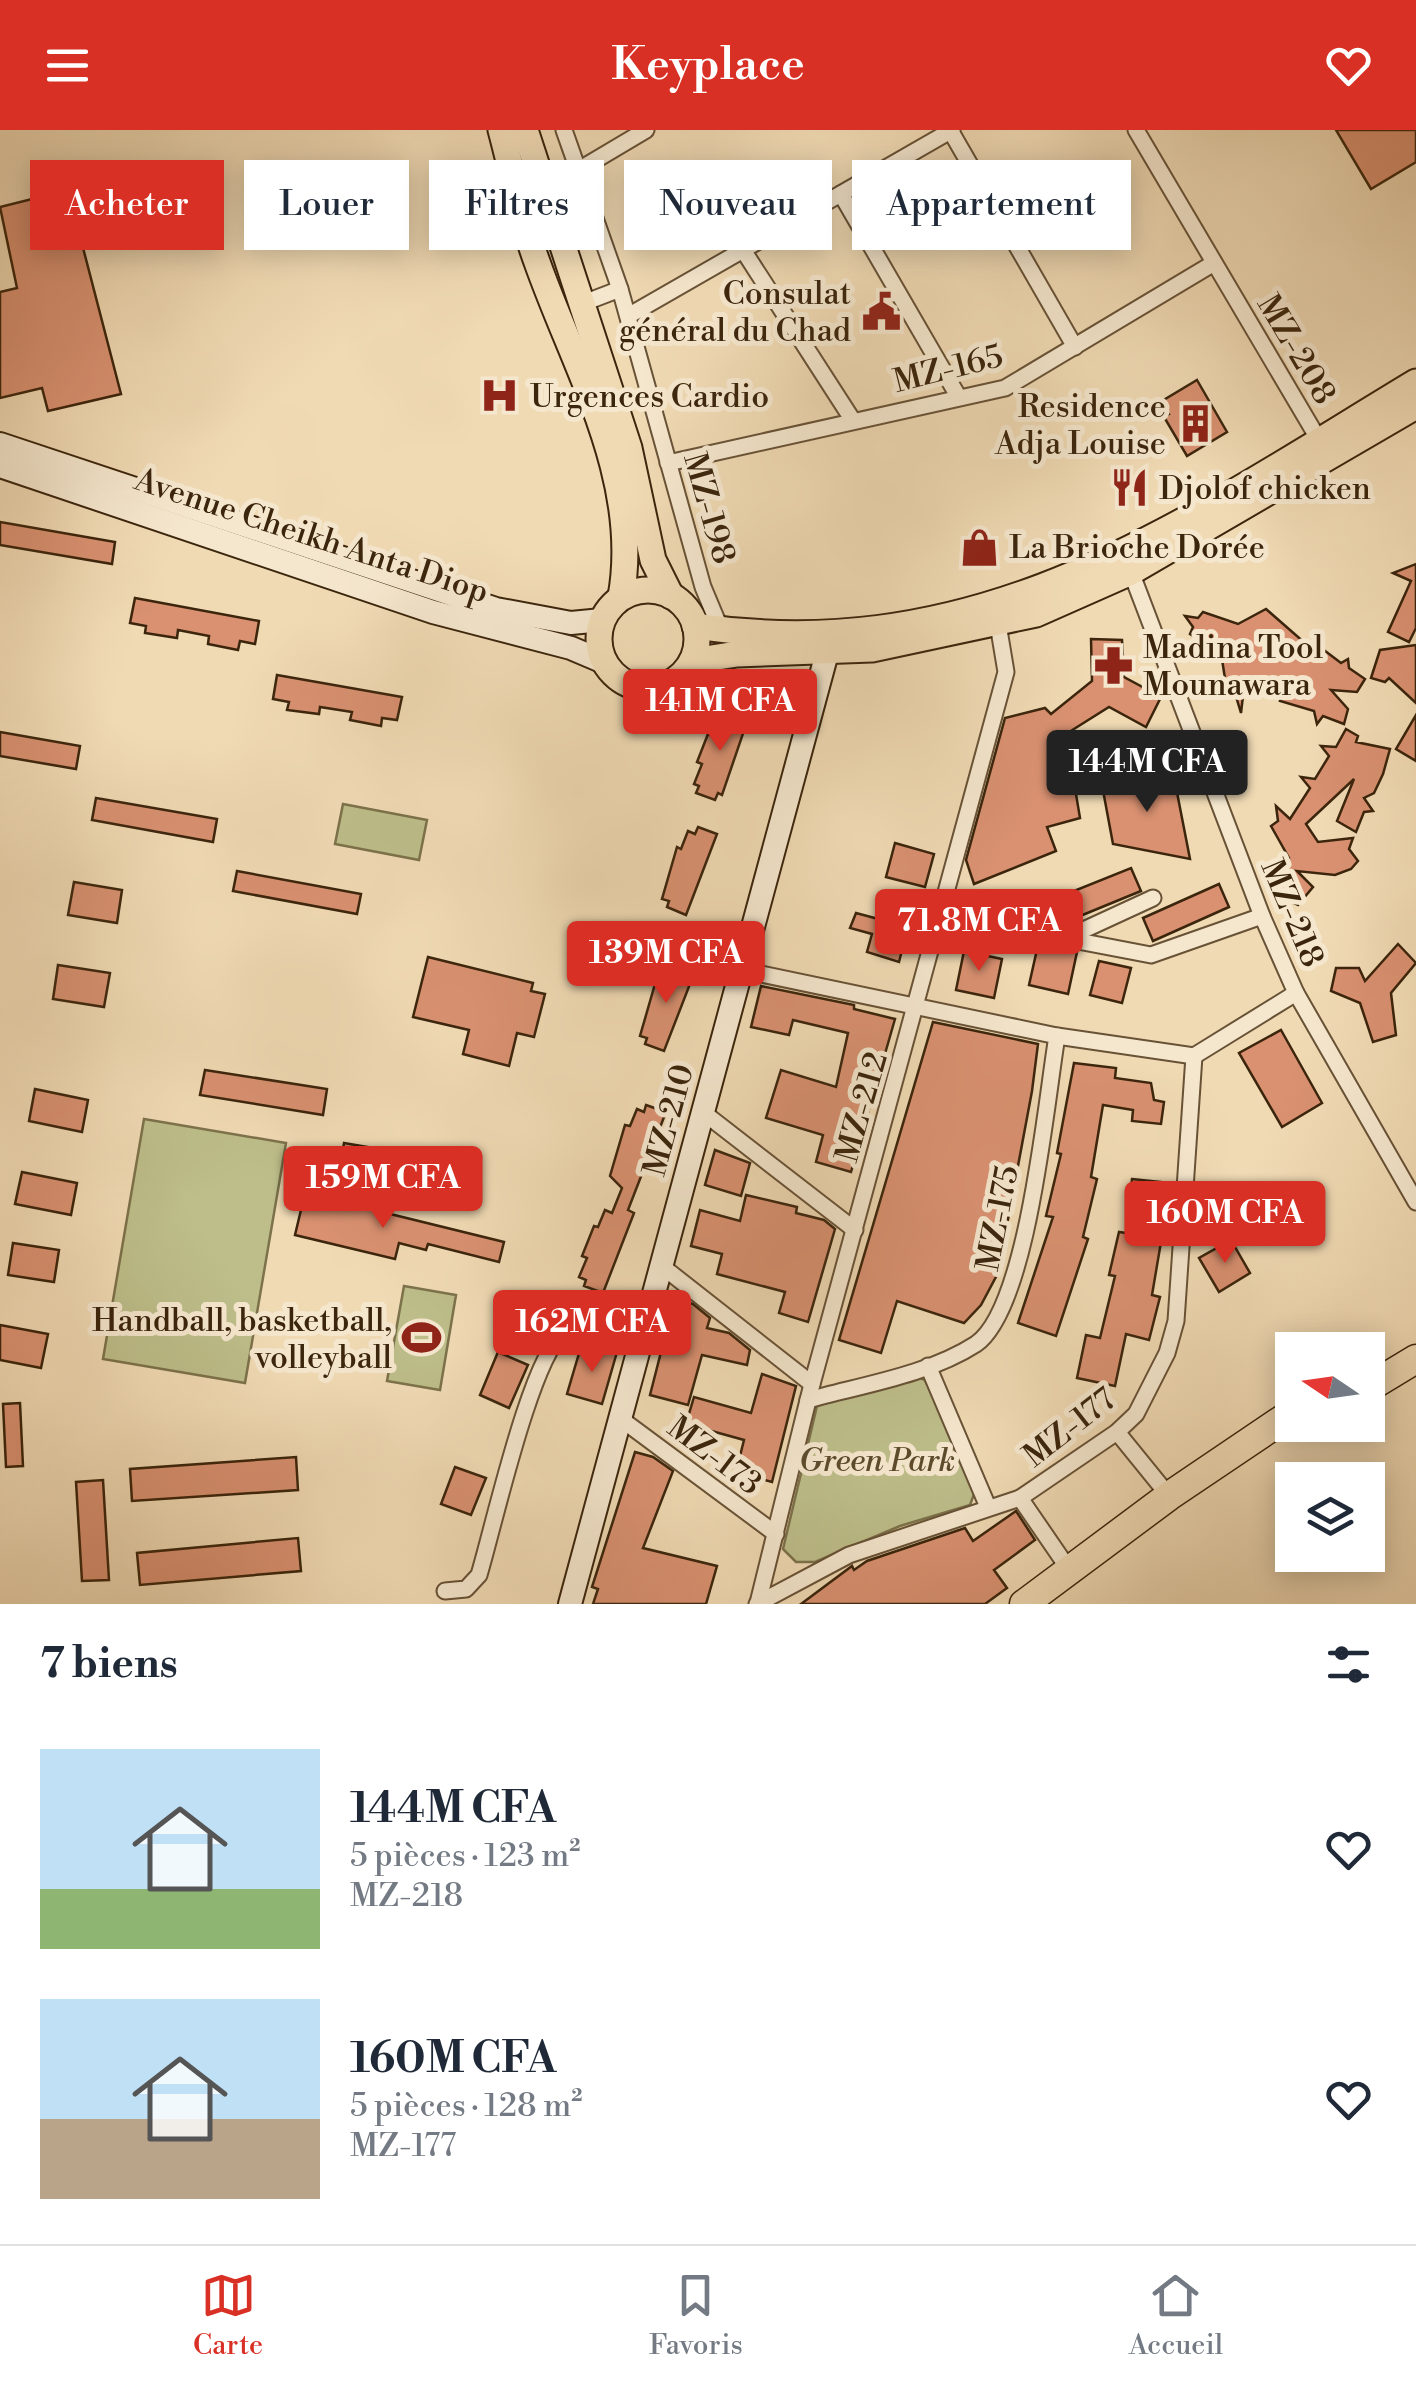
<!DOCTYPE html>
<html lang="fr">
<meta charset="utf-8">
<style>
:root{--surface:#fff;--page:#f2f2f3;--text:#1f2937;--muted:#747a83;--line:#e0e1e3;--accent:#d93025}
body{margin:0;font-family:"Libre Bodoni",serif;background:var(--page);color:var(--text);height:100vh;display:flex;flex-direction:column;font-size:38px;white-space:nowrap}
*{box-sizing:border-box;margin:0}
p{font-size:32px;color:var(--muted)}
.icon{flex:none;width:55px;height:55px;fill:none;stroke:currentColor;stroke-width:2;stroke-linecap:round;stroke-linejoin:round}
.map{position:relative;height:1474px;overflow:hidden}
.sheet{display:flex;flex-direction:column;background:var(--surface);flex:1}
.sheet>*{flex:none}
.banner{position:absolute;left:30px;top:30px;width:1358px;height:90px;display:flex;gap:20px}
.needle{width:65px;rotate:283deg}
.tools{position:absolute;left:1275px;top:1202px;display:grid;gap:20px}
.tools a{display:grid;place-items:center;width:110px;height:110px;border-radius:0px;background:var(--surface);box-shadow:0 5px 25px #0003;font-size:50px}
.price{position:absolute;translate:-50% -85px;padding:0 22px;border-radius:10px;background:var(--accent);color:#fff;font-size:32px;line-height:65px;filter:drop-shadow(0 2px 5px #0008)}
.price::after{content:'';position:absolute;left:50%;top:60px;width:30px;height:22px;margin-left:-15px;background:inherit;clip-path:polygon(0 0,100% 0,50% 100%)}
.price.selected{background:#222;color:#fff}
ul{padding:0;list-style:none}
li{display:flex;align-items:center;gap:30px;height:250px;padding:0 40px}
li span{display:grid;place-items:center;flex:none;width:280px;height:200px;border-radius:0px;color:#555}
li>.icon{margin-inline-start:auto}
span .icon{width:120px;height:120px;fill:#fffc;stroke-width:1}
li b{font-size:42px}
h2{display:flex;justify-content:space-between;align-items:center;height:120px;padding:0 40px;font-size:42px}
.chip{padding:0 35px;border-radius:0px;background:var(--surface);box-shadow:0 5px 25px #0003;font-size:35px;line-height:90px}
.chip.selected{background:var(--accent);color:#fff}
header{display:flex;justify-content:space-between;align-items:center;height:130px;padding:0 40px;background:var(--accent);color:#fff;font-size:45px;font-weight:600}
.menu{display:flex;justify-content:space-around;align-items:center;height:140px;border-top:2px solid var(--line);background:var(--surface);font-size:28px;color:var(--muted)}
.menu a{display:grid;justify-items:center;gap:5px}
.menu .selected{color:var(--accent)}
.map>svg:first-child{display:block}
.green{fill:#bdbe8a;stroke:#7c724b;stroke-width:2.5}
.building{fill:#d99171;stroke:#3b250c;stroke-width:2.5}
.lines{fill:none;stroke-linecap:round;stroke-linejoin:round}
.street-casing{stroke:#685236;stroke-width:19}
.secondary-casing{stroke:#3b250c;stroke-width:26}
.primary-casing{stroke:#3b250c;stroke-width:29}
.highway-casing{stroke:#3b250c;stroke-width:31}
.street{stroke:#f5e7ce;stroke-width:15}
.secondary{stroke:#f5e7ce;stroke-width:22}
.primary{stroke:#f0dab4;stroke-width:25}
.highway{stroke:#f0dab4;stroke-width:28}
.labels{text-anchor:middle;stroke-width:10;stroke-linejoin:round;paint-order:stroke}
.poi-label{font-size:32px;fill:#3b250c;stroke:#f5e7ce;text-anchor:start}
.street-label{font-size:32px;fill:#3b250c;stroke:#f5e7ce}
.park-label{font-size:32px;font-style:italic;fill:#5c4b2c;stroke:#f5e7ce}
</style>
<header><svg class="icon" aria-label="menu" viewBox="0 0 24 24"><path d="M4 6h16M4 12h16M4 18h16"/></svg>Keyplace<svg class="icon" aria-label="heart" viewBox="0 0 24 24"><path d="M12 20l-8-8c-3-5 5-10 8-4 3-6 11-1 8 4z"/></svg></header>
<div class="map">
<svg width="1416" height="1474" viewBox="0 0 1416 1474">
<rect width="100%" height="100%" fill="#f0dab4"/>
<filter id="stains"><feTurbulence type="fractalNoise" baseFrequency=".002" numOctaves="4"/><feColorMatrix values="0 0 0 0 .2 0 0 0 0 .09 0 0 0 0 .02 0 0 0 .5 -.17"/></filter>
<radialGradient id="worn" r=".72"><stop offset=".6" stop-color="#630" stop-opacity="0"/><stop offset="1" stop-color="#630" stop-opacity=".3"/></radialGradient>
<g class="green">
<path d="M343,674l84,16 -8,40 -84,-16z"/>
<path d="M144,989l142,24 -41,240 -142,-24z"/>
<path d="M404,1156l52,9 -16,95 -53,-9z"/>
<path d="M913,1245l12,5 51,109 -6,16 -70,21 -85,36h-19l-13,-13 34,-143z"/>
</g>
<g class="building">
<path d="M1336,0h80v32l-45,27z"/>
<path d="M68,60l53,204 -73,17 -6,-23 -42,10v-106l17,-4 -17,-81z"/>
<path d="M1197,250l30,52 -40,24 -23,-39 5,-3 -7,-13z"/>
<path d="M0,392l115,20 -3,22 -112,-19z"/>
<path d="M1416,434v64l-7,14 -21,-10 23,-51 -18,-8z"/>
<path d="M135,468l124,23 -4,23 -15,-3 -2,9 -30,-6 1,-8 -31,-6 -1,8 -32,-5 1,-7 -16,-3z"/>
<path d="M1266,479l40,35h10l25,19 7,-4 1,9 16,11 -8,13 -26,-2 17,19 -4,15 -21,-8 -6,8 -3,-13 -34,-10 1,-3 -21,-10 -16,-1 -3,26 -7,-23 -7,1 -6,-38 -31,-19 3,-7 -8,-11 13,2 5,-6 35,12z"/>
<path d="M1091,509l31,1 2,37 37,20 -15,30 -37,-20 -43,27 14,84 -33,9 9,24 -82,33 -8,-24 39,-142 40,-10 6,6 41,-33z"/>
<path d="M1416,515v58l-27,-25 -4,4 -14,-4 9,-28z"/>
<path d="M277,545l125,22 -5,23 -15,-2 -1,8 -31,-6 2,-8 -32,-5 -1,7 -32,-4 2,-8 -16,-3z"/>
<path d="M729,578l20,8 -27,79 -4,-2 -3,7 -19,-7 3,-7 -5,-2 8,-20 -5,-2 11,-28 5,2 7,-20 5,2z"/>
<path d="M1416,585v46l-20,-12z"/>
<path d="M1346,599l12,7 -2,6 34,7 -7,25 -9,19 -10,5 9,13 -9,1 -8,20 -19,-11 17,-42 -48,45 12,18 35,-4 -4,11 9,12 -7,8 -16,6 -38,-4 16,16 -15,18 -23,-11 14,-36 -18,-32 7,-5 -2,-15 14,13 20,-31 -9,-11 14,2 14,-23 -8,-10 15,1z"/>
<path d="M0,602l80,14 -4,23 -76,-13z"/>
<path d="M1173,642l17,87 -77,-15 -11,-59z"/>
<path d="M96,668l121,21 -4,23 -121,-22z"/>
<path d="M698,697l19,7 -31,81 -19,-8 2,-6 -7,-2 15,-52 4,2 7,-18 7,3z"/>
<path d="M895,713l39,11 -9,33 -39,-10z"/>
<path d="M1131,738l10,23 -78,32 -9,-24z"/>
<path d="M237,741l124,23 -4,20 -124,-23z"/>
<path d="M74,752l48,8 -5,33 -49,-8z"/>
<path d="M1219,754l10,23 -76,34 -10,-23z"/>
<path d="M856,783l52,14 -9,35 -32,-10 5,-18 -22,-6z"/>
<path d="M1398,814l18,19 -25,30 5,42 -23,7 -13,-39 -29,-12 5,-23h23l6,13z"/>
<path d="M1038,815l39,7 -9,42 -39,-9z"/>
<path d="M964,821l38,8 -8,39 -38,-8z"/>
<path d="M428,827l105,26 -2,8 14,3 -11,43 -17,-4 -8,33 -46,-12 6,-24 -56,-13z"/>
<path d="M1099,831l32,7 -9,35 -32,-8z"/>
<path d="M676,834l19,7 -31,80 -19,-7 2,-6 -7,-2 15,-52 4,1 7,-17 8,3z"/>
<path d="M58,835l52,8 -6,34 -51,-8z"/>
<path d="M761,856l93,19v4l41,10 -44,153 -35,-10 7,-27 -57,-17 15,-48 55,17 12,-54 -55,-13 -4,15 -38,-8z"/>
<path d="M933,892l105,22 -6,47 -34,182 -17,32 -17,18 -67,-22 -16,52 -42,-13z"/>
<path d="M1281,900l41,73 -40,24 -43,-74z"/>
<path d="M1074,933l42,5 -1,10 36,5 3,17 10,2 -3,22 -29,-3 1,-11 -30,-5 -12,72 6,2 -14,58 5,2 -32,97 -38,-13 35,-106 -7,-1 15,-62 -4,-1z"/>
<path d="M205,940l122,19 -4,26 -123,-20z"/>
<path d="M35,959l53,11 -6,32 -53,-11z"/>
<path d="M646,975l20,7 -38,98 6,3 -31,80 -19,-7 2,-6 -7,-3 8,-19 -5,-2 12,-30 4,1 7,-17 7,3 10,-25 -12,-12 15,-51 5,1 7,-17 7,3z"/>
<path d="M344,1013l123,21 -4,23 -123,-21z"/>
<path d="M715,1020l35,13 -9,33 -36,-11z"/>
<path d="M22,1042l55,11 -6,32 -56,-11z"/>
<path d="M1132,1049l39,4 -19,112 8,2 -11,43 -23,-6 -11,52 -38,-8 9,-43 14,3 15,-62 -6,-1 10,-43 7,1z"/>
<path d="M305,1063l199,49 -5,20 -71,-18 -2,6 -27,-7 -4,16 -100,-24z"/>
<path d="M746,1065l51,12 -1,6 28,7 11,9 -27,93 -29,-9 6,-21 -68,-18 5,-20 -31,-8 9,-36 40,11z"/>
<path d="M1231,1110l19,33 -31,19 -20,-34z"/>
<path d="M13,1113l46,7 -5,32 -46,-7z"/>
<path d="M668,1168l25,6 17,14 -3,10 22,5 21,17 -3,15 -45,-10 -14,50 -38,-10 12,-47 -7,-2z"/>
<path d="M0,1195l48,9 -7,34 -41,-8z"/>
<path d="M598,1217l19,5 -15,52 -35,-10 13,-44 16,4z"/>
<path d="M498,1222l30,13 -19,43 -29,-13z"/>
<path d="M762,1244l34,12 -24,96 -36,-10 8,-32 -58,-16 8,-27 57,16z"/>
<path d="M20,1273l3,63 -17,1 -3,-63z"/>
<path d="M635,1322l18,5 20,14 -30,77 74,18 -11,38h-113l5,-15 -6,-2z"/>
<path d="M296,1327l2,33 -166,11 -2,-32z"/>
<path d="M455,1337l31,11 -15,37 -30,-11z"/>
<path d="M103,1350l6,100 -27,1 -6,-99z"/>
<path d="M1016,1381l19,29 -41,30 13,18 -22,16h-184l51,-38 2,4 13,-9 98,-33 8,13z"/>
<path d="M298,1408l3,33 -161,14 -3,-32z"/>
</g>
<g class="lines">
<defs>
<g id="street">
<path d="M564,0l56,159 83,298 18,43"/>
<path d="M950,0l125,217"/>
<path d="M1136,0l183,310"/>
<path d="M577,41l69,-41"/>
<path d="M841,64l117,202"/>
<path d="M743,120l109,169"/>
<path d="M581,174l39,-15"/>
<path d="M628,186l324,-186"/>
<path d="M668,333l337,-75 209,-125"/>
<path d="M1131,442l131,344 34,77 120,209"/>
<path d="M942,785l209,40 111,-39"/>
<path d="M1064,809l89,-41"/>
<path d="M742,840l315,66 137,20 102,-63"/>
<path d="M704,983l151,117"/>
<path d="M663,1137l149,117"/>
<path d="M928,1236l60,141"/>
<path d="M808,1270c54,-15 120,-25 168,-56 52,-36 70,-243 81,-308"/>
<path d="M621,1289l155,115"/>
<path d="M1117,1302l52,64"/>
<path d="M1020,1368l48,70"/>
<path d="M445,1461l21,-2 13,-14c14,-46 52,-218 84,-241 20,-14 61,-10 85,-12"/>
<path d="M758,1473l54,-219 194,-712 -8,-48"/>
<path d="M757,1474l92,-49 171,-57 97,-66 19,-18 31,-61 9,-32 18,-265"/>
</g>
<g id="secondary">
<path d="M0,314l496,165 75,14 31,-3"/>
<path d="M0,336l433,146 138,36 33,14"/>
<path d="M570,1474l257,-951"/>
</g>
<g id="primary">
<path d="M501,0c12,44 20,90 36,132 38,108 105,217 84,335"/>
<path d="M525,0l104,318 24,112 18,36"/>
<circle cx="648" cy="509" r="49"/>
<path d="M695,496c289,43 487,-103 721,-244"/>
<path d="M692,531l45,-7 135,-5 164,-35 95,-42 285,-166"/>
</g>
<g id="highway">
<path d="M1368,1258l48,-29"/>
<path d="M1024,1474l145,-108 123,-83"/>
</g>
</defs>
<use href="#street" class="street-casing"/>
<use href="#secondary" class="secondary-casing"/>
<use href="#primary" class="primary-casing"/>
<use href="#highway" class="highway-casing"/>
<use href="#street" class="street"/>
<use href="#secondary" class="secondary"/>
<use href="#primary" class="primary"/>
<use href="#highway" class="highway"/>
</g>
<defs>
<symbol id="civic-bare" viewBox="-9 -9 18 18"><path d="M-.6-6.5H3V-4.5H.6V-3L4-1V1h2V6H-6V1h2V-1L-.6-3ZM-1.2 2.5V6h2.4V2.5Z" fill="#8f2418" stroke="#f5e7ce" stroke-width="2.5" paint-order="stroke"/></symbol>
<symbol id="hospital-bare" viewBox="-9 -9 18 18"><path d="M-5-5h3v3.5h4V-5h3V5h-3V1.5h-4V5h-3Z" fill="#8f2418" stroke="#f5e7ce" stroke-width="2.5" paint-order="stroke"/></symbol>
<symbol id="building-bare" viewBox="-9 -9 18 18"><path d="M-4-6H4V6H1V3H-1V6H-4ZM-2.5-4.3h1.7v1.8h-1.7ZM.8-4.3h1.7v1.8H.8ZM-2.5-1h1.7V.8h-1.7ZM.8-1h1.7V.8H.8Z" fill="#8f2418" stroke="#f5e7ce" stroke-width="2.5" paint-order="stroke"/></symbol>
<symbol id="restaurant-bare" viewBox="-9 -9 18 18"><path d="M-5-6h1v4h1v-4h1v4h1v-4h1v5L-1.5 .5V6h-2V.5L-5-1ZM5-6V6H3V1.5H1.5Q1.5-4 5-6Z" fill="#8f2418" stroke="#f5e7ce" stroke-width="2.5" paint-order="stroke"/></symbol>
<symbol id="shop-bare" viewBox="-9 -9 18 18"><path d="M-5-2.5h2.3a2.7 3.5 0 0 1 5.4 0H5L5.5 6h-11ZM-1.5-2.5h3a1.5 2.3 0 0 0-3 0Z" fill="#8f2418" stroke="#f5e7ce" stroke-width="2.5" paint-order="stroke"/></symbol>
<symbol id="pharmacy-bare" viewBox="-9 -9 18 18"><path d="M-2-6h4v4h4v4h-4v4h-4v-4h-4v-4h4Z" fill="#8f2418" stroke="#f5e7ce" stroke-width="2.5" paint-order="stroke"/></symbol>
<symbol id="stadium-bare" viewBox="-9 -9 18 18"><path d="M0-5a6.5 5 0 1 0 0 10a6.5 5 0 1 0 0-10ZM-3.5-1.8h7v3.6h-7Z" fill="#8f2418" stroke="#f5e7ce" stroke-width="2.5" paint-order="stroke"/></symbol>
</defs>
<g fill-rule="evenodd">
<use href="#civic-bare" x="854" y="154" width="55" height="55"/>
<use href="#hospital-bare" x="472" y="238" width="55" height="55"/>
<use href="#building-bare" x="1168" y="266" width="55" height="55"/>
<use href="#restaurant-bare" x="1102" y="330" width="55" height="55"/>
<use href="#shop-bare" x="952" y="390" width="55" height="55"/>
<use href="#pharmacy-bare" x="1086" y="508" width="55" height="55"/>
<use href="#stadium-bare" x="394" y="1180" width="55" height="55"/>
</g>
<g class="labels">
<g class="poi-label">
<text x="851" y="174" text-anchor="end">Consulat<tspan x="851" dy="37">général du Chad</tspan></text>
<text x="530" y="277">Urgences Cardio</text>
<text x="1166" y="287" text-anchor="end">Residence<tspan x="1166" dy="37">Adja Louise</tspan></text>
<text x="1159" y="369">Djolof chicken</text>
<text x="1009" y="428">La Brioche Dorée</text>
<text x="1143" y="528">Madina Tool<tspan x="1143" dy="37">Mounawara</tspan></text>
<text x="392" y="1201" text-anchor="end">Handball, basketball,<tspan x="392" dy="37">volleyball</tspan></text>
</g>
<g class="street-label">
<text transform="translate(1297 219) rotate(59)" y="11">MZ-208</text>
<text transform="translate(948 238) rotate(-14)" y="11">MZ-165</text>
<text transform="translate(710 378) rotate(74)" y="11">MZ-198</text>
<text transform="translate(312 405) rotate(18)" y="11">Avenue Cheikh Anta Diop</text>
<text transform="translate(1293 783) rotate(67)" y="11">MZ-218</text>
<text transform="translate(861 977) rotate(-74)" y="11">MZ-212</text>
<text transform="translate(668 990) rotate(-75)" y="11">MZ-210</text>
<text transform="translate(997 1088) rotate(-79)" y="11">MZ-175</text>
<text transform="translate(1069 1297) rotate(-38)" y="11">MZ-177</text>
<text transform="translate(715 1325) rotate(37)" y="11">MZ-173</text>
</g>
<g class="park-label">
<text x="877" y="1341">Green Park</text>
</g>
</g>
<rect width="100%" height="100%" filter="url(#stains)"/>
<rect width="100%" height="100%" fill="url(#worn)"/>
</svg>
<div class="tools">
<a><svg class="needle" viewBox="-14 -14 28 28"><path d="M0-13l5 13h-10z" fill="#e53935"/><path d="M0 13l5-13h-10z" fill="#747a83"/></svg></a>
<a><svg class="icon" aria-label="layers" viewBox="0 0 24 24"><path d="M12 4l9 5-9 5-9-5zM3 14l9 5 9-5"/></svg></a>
</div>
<b class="price" style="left:720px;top:624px">141M CFA</b>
<b class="price selected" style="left:1147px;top:685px">144M CFA</b>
<b class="price" style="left:979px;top:844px">71.8M CFA</b>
<b class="price" style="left:666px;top:876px">139M CFA</b>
<b class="price" style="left:383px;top:1101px">159M CFA</b>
<b class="price" style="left:1225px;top:1136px">160M CFA</b>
<b class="price" style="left:592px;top:1245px">162M CFA</b>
<div class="banner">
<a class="chip selected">Acheter</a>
<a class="chip">Louer</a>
<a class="chip">Filtres</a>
<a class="chip">Nouveau</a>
<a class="chip">Appartement</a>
</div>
</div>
<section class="sheet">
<h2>7 biens<svg class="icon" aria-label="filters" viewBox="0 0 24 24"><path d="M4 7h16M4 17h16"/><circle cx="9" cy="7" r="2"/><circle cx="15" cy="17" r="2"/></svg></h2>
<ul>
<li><span style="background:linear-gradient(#bfe0f5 70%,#8fb573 0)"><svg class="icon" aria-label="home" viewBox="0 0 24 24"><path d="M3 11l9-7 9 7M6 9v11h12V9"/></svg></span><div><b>144M CFA</b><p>5 pièces · 123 m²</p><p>MZ-218</p></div><svg class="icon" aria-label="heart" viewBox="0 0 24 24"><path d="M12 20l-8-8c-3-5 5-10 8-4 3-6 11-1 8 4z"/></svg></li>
<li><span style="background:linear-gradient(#bfe0f5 60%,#b9a48a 0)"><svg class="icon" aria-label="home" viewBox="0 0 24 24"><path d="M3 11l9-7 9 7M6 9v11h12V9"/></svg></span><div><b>160M CFA</b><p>5 pièces · 128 m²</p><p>MZ-177</p></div><svg class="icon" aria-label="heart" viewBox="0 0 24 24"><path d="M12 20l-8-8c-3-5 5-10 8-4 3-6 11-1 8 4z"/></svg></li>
</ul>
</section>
<nav class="menu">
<a class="selected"><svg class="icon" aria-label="map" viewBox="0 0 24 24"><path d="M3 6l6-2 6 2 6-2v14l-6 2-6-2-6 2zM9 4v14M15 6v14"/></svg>Carte</a>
<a><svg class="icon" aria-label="saved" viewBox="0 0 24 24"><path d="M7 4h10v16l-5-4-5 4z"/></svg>Favoris</a>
<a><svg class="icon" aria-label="home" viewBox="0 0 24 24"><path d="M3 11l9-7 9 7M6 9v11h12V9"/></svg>Accueil</a>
</nav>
